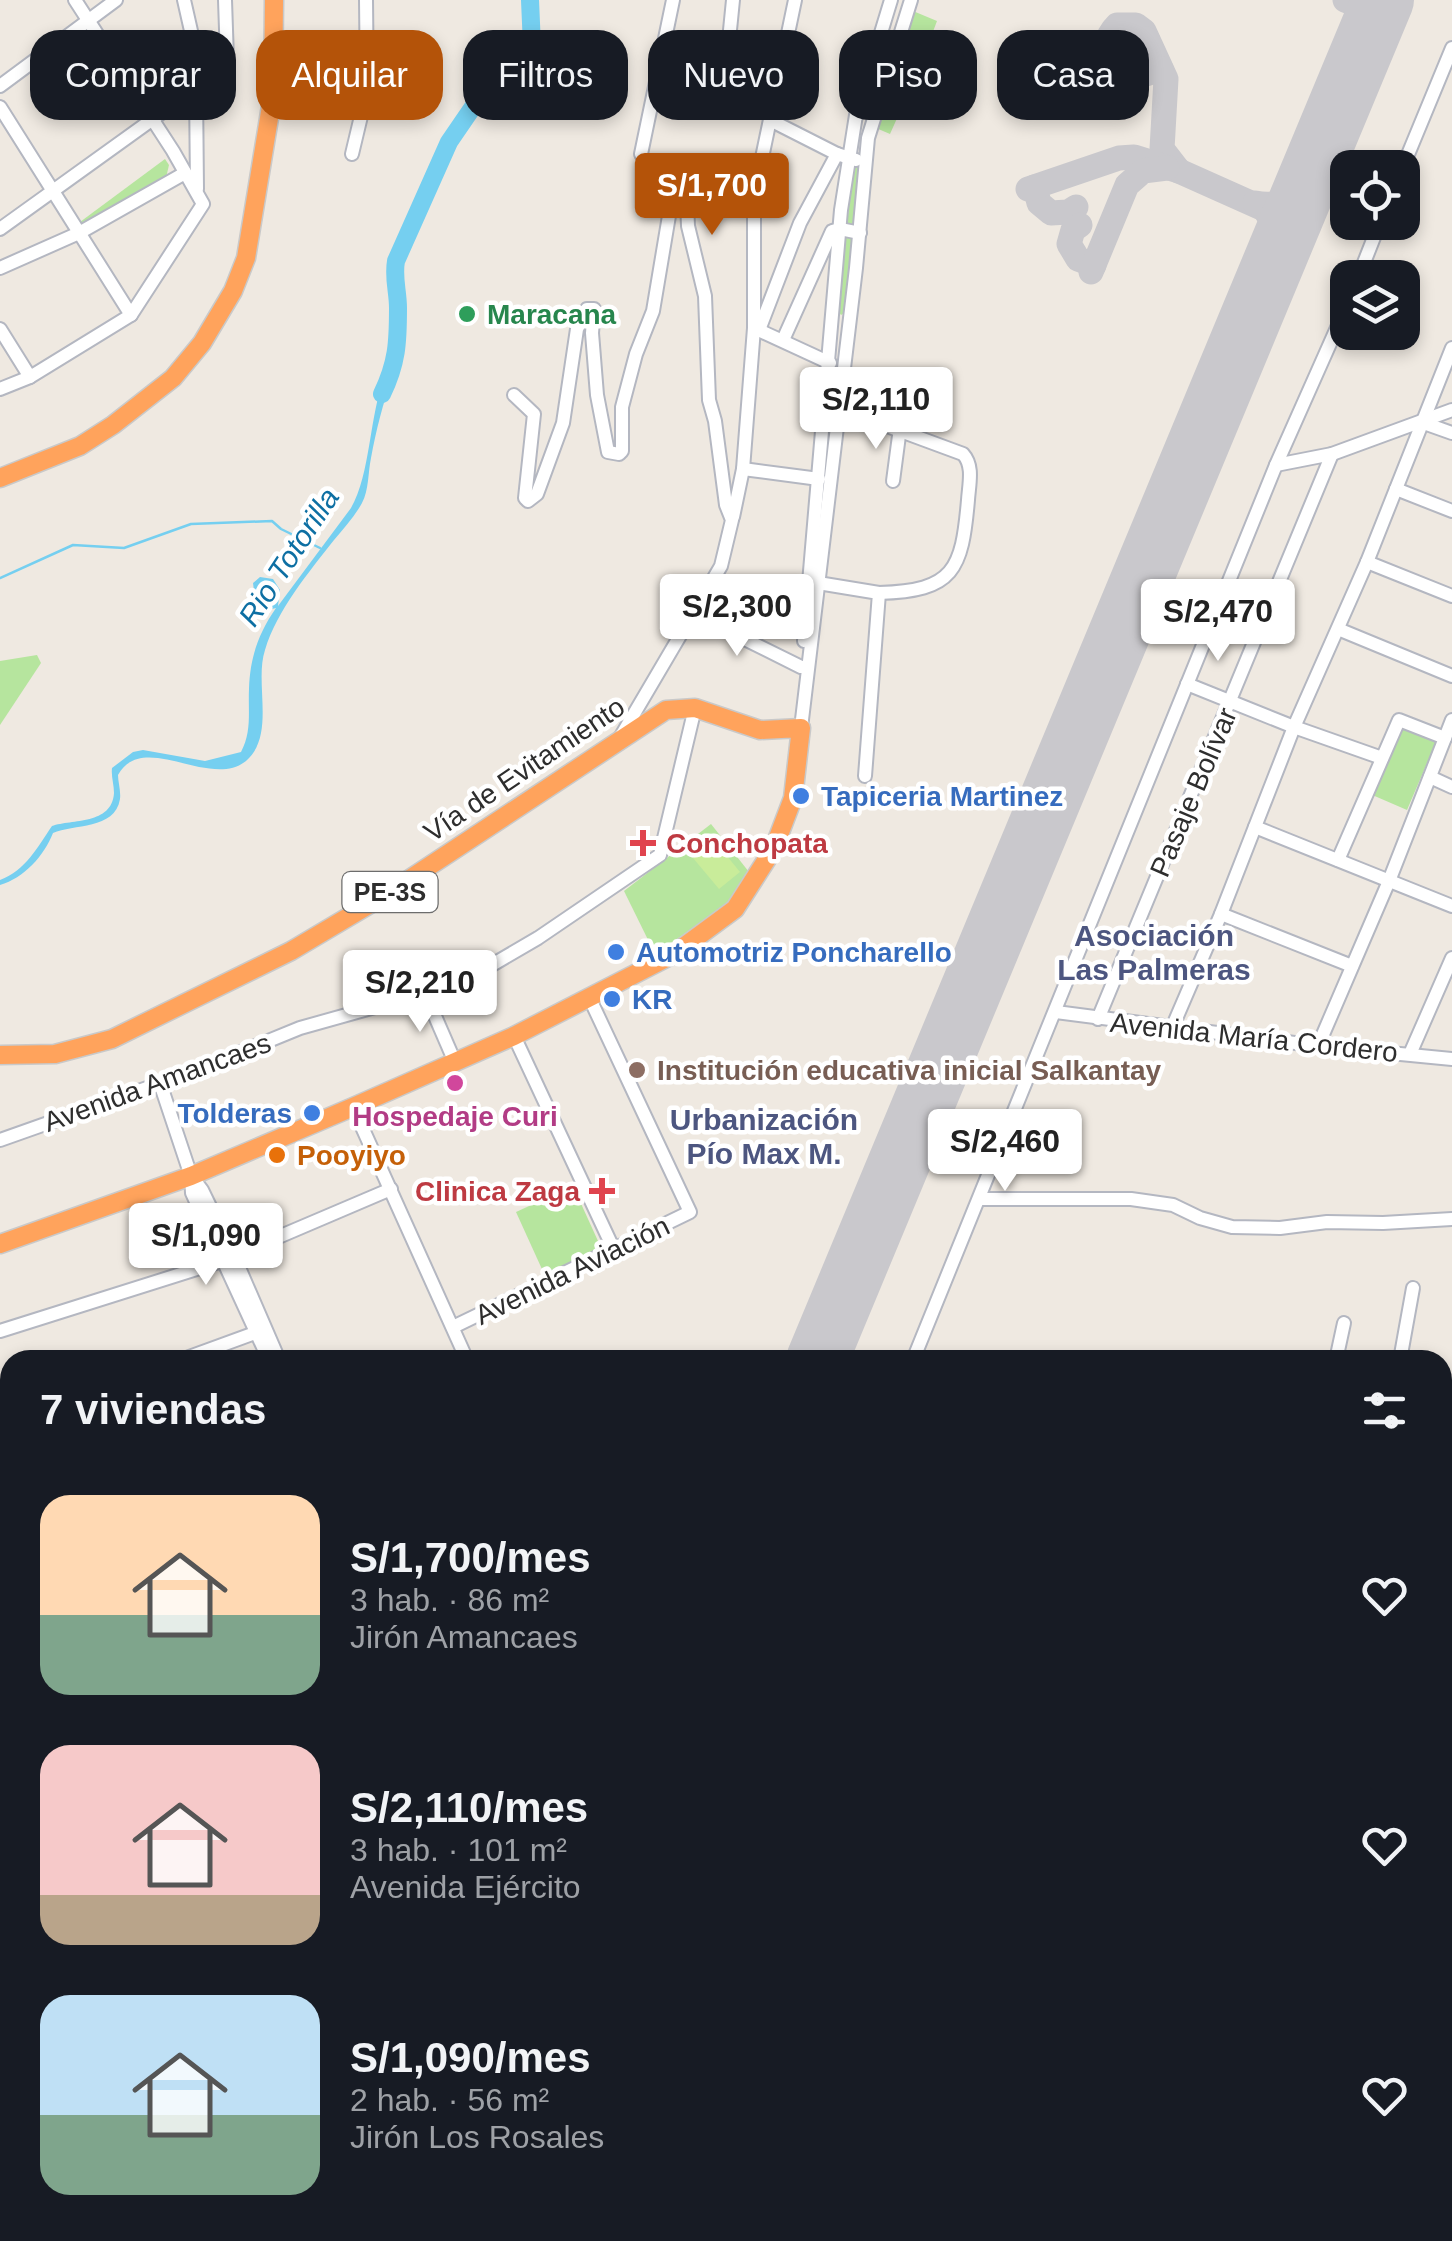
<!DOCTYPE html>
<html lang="es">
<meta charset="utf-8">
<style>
:root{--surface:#171b24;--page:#20242c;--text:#f1f3f6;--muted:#9ea1a6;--accent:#b45309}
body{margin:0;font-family:Helvetica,sans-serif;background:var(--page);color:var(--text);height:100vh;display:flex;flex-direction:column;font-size:38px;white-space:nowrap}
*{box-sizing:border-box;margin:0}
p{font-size:32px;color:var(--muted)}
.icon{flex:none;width:55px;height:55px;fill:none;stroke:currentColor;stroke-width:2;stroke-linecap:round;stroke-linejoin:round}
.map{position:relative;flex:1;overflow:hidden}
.panel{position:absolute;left:0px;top:1350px;width:1452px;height:892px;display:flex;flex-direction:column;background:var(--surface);border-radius:30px 30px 0 0;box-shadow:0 5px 15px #0003}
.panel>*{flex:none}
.banner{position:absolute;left:30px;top:30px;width:1392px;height:90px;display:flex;gap:20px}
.buttons{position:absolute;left:1330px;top:150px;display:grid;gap:20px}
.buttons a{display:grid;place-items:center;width:90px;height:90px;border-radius:20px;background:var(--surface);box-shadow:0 5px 15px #0003;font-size:50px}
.price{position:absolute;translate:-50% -85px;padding:0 22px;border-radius:10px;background:#fff;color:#222;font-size:32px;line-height:65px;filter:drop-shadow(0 2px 5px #0008)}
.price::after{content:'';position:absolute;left:50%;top:60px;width:30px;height:22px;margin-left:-15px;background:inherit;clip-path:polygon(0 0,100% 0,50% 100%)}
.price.current{background:var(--accent);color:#fff}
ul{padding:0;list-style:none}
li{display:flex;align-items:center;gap:30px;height:250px;padding:0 40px}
li span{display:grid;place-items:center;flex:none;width:280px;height:200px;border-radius:30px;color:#555}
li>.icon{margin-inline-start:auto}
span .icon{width:120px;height:120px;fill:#fffc;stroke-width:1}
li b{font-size:42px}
h2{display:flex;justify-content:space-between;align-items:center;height:120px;padding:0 40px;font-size:42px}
.chip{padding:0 35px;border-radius:30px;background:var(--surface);box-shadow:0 5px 15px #0003;font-size:35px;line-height:90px}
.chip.current{background:var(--accent);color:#fff}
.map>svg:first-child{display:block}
.green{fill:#b6e59e}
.cemetery{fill:#c8d9b8}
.pitch{fill:#c9ec9a}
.water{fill:#75cff0}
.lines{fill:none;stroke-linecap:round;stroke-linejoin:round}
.stream{stroke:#75cff0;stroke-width:2.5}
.river{stroke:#75cff0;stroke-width:18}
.taxiway{stroke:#c9c8cc;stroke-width:25}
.runway{stroke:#c9c8cc;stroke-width:62}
.minor-casing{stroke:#b4b7c1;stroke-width:16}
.major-casing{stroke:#c9c9c9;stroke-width:19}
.highway-casing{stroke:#c9c9c9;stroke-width:21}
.minor{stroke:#fff;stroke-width:12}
.major{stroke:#f2d163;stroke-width:15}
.highway{stroke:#ffa35c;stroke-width:18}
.leisure-dot{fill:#2e9e5b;stroke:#fff;stroke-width:4}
.shop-dot{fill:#3f7fe0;stroke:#fff;stroke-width:4}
.health-dot{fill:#e0444e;stroke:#fff;stroke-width:4}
.education-dot{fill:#8d6e63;stroke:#fff;stroke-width:4}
.hotel-dot{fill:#d1479c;stroke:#fff;stroke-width:4}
.food-dot{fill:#e8710a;stroke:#fff;stroke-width:4}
.labels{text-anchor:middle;stroke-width:9;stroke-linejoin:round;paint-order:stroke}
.shield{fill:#fff;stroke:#6d6d6d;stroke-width:2.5}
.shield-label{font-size:25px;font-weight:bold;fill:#2e2e2e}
.leisure-label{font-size:28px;font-weight:bold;fill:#27864d;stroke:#fff;text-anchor:start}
.street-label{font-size:28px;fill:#2e2e2e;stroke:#fff}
.shop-label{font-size:28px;font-weight:bold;fill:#366cbe;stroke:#fff;text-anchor:start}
.health-label{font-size:28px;font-weight:bold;fill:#be3a42;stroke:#fff;text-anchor:start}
.education-label{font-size:28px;font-weight:bold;fill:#785e54;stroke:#fff;text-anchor:start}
.hotel-label{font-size:28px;font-weight:bold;fill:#b23c85;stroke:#fff}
.food-label{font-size:28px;font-weight:bold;fill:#c56008;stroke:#fff;text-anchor:start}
.water-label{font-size:30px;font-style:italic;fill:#0d6fa3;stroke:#fff}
.neighbourhood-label{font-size:30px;font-weight:bold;fill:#4d5680;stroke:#fff}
</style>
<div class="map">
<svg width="1452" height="2241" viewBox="0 0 1452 2241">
<rect width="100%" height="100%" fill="#efe9e1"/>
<g class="green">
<path d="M913,11l24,10 -20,53 -12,-5 -4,13 10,5 -21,47 -14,-6z"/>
<path d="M165,159l4,6 -4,17 -83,45 -2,-5z"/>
<path d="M853,163l6,1 -15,149 -3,2 -2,-3z"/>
<path d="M37,655l4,8 -41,62v-64z"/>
<path d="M1400,724l37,16 -30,70 -37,-16z"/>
<path d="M711,824l38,48 -24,34 -70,48 -31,-63z"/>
<path d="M573,1186l30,66 -57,26 -30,-66z"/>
</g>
<path class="cemetery" d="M198,2232h238l38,9h-278z"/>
<path class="pitch" d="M714,840l26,32 -21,17 -26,-31z"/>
<path class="water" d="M385,375l8,1c-10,26 -17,55 -22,82 -3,14 -2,32 -9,45 -7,13 -18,25 -28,37 -25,32 -57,70 -69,110 -11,33 11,85 -19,111 -36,29 -103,-31 -128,14 0,7 3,16 2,24 -5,31 -47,25 -67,34 -9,23 -29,45 -53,52v-5c26,-10 37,-32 52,-54 20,-7 60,-1 62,-33 0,-9 -3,-16 -2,-25l21,-16 10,-2 62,11 36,-9c11,-21 7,-40 8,-63 1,-31 9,-55 27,-81l-12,3 -8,-5 -3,-23 7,-6 13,2 7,11 -2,16 73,-98c20,-35 18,-92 34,-133z"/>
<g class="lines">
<path class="stream" d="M0,578l73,-33 51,3 67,-24 81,-3 9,8 39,19"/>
<path class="river" d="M382,394c15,-31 16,-51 16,-86 0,-17 -5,-30 -2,-47l53,-119 37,-54 33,-15 13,-27 -2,-46"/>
<g class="taxiway">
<path d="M1345,0l33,13"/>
<path d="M1115,63c-10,-14 -10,-26 2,-38h19l8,6 22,48 -4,70 17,22"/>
<path d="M1084,95l77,-26"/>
<path d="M1060,103l87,-64"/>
<path d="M1035,187l4,16 12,10 17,-1 8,-5"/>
<path d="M1028,189l91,-31 15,-1 45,14 85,38 12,17 2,25"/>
<path d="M1255,203c24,5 36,-4 52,-20"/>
<path d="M1080,225l-7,5 -4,14 9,15 16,6"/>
<path d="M1091,272l36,-87 16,-14 24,-3"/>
</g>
<path class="runway" d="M817,1360l566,-1360"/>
<defs>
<g id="minor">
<path d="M184,0l17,75 -5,13 1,101"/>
<path d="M225,0l2,59"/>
<path d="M0,86l116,-86"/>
<path d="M0,107l131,208"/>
<path d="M715,108l13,-58 5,-50"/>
<path d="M770,120l67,34"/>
<path d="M352,154l15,-63 -1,-91"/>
<path d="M641,154l32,-154"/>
<path d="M1402,169l50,-121"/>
<path d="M0,229l196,-141"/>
<path d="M0,268l79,-35 106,-60"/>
<path d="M1358,278l22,-56"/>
<path d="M754,328l76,35"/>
<path d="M0,329l30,48"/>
<path d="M759,330l41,-107 37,-69 19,6"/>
<path d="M783,340l49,-109 8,-2 20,4"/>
<path d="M0,389l30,-12 101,-62 72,-111 -30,-53 -98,-151"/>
<path d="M514,395l20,19 -9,84 3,3 9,-7 26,-71 14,-94 10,-20h7l-2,24 5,62 11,57 11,2 3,-3v-44l14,-53 17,-43 21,-125 3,-6 9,-1 2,47 17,70 4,104 6,21 11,84 6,15 -11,46 -100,170"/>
<path d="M833,406l130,48c11,12 6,30 5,46 -6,70 -14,91 -89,93"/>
<path d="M1421,422l31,11"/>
<path d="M1276,465l56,-11 120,-44"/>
<path d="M743,469l76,10"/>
<path d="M893,481l7,-53"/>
<path d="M1396,489l56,22"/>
<path d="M733,517l10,-48 11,-141v-132l41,-196"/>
<path d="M1367,562l85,34"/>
<path d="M812,582l67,11 -14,183"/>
<path d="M692,613l109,54"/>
<path d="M1338,629l114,47"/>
<path d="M804,641l37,-431 15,-95 35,-115"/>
<path d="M1187,684l107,43 88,31"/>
<path d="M801,728l55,-460 12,-130 43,-138"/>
<path d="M1430,777l22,10"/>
<path d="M1255,827l197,79"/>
<path d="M1338,860l61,-140 46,18"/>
<path d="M1221,914l131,52"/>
<path d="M425,993l29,67"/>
<path d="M1056,1012l262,34 134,13"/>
<path d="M1098,1019l234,-565"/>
<path d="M1172,1028l49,-114 73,-187 73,-165 85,-214"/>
<path d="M514,1036l100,214"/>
<path d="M1318,1046l71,-165 63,-161"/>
<path d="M1410,1054l42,-96"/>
<path d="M160,1083l31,93 1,17 77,167"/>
<path d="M353,1107l114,253"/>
<path d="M0,1140l195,-69 105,-43 125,-35 60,-24 53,-31 122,-83 35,-147"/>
<path d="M193,1178l9,12 32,66 45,104"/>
<path d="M980,1199h151l42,6 27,13 32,9 48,1 47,-6 56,1 69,-4"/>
<path d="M453,1327l237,-115 -100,-213"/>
<path d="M0,1331l222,-70 169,-72"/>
<path d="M181,1360l82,-30"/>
<path d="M913,1360l363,-895 72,-162"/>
<path d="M1336,1360l8,-37"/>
<path d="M1400,1360l13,-72"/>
<path d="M1442,1392l10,-1"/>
<path d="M0,1422l10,28"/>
<path d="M1442,1476l10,-34"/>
<path d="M0,1510l10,-4"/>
<path d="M0,1648l10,-3"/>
<path d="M0,1809l10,-10"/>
<path d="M0,1898l10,3"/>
<path d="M0,2032l10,-27"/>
<path d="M0,2119l10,2"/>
<path d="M0,2138l10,5"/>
<path d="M485,2232l36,9"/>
<path d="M186,2241l2,-9"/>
<path d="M543,2241l4,-9"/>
<path d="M863,2241l1,-9"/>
</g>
<path id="major" d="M51,2232l34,9"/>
<g id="highway">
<path d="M0,478l80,-32 33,-21 60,-47 29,-35 31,-52 13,-33 27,-164 1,-94"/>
<path d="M0,1055l55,-1 57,-15 179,-88 96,-57 279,-184 29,-2 65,22 41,-2 -8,70 -19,50 -39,61 -61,45 -160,82 -161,71 -162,69 -191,68"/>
<path d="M0,2196l10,9"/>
<path d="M38,2232l7,9"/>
</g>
</defs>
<use href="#minor" class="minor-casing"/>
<use href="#major" class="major-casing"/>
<use href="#highway" class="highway-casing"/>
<use href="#minor" class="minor"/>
<use href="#major" class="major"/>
<use href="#highway" class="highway"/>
</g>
<circle class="leisure-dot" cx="467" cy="314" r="10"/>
<g class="shop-dot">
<circle cx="801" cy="796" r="10"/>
<circle cx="616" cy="952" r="10"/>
<circle cx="612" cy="999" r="10"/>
<circle cx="312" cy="1113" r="10"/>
</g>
<g class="health-dot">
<path d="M638 828h10v10h10v10h-10v10h-10v-10h-10v-10h10z"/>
<path d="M597 1176h10v10h10v10h-10v10h-10v-10h-10v-10h10z"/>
</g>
<circle class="education-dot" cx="637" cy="1070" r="10"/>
<circle class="hotel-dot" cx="455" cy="1083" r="10"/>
<circle class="food-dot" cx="277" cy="1155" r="10"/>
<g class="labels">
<rect class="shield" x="342.5" y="872" width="95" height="40" rx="8"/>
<g class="shield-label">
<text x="390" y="901">PE-3S</text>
</g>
<g class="leisure-label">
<text x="487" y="324">Maracana</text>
</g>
<g class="street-label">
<text transform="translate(524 769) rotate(-34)" y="10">Vía de Evitamiento</text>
<text transform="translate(1193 792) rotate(-67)" y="10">Pasaje Bolívar</text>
<text transform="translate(1254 1037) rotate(6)" y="10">Avenida María Cordero</text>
<text transform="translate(157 1082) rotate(-20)" y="10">Avenida Amancaes</text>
<text transform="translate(572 1270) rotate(-26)" y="10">Avenida Aviación</text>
</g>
<g class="shop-label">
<text x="821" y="806">Tapiceria Martinez</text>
<text x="636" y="962">Automotriz Poncharello</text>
<text x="632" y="1009">KR</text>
<text x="292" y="1123" text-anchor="end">Tolderas</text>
</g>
<g class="health-label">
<text x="666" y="853">Conchopata</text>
<text x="580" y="1201" text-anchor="end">Clinica Zaga</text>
</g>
<g class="education-label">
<text x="657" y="1080">Institución educativa inicial Salkantay</text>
</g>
<g class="hotel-label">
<text x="455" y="1126">Hospedaje Curi</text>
</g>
<g class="food-label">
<text x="297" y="1165">Pooyiyo</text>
</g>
<g class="water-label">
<text transform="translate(289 557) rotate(-57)" y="10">Rio Totorilla</text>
</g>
<g class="neighbourhood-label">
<text x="1154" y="946">Asociación<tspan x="1154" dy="34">Las Palmeras</tspan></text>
<text x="764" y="1130">Urbanización<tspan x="764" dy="34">Pío Max M.</tspan></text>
</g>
</g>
</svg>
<div class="buttons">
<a><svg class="icon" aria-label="locate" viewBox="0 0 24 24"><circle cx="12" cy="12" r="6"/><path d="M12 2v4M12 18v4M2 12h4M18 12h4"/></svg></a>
<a><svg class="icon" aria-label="layers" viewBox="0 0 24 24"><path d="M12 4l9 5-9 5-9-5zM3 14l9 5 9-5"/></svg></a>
</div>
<b class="price current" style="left:712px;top:238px">S/1,700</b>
<b class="price" style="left:876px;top:452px">S/2,110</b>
<b class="price" style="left:737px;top:659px">S/2,300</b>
<b class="price" style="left:1218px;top:664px">S/2,470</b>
<b class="price" style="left:420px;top:1035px">S/2,210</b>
<b class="price" style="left:1005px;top:1194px">S/2,460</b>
<b class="price" style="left:206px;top:1288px">S/1,090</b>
<div class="banner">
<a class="chip">Comprar</a>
<a class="chip current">Alquilar</a>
<a class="chip">Filtros</a>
<a class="chip">Nuevo</a>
<a class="chip">Piso</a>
<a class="chip">Casa</a>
</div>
<section class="panel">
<h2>7 viviendas<svg class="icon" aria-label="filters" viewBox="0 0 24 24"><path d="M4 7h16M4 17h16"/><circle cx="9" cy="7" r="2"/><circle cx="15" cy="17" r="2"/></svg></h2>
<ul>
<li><span style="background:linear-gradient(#ffd9b3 60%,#7fa58c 0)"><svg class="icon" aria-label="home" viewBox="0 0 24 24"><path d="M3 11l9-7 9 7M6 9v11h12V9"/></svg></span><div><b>S/1,700/mes</b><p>3 hab. · 86 m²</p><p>Jirón Amancaes</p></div><svg class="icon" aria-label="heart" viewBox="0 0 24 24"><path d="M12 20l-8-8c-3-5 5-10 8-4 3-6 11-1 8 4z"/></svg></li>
<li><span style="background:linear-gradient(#f6c9c9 75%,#b9a48a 0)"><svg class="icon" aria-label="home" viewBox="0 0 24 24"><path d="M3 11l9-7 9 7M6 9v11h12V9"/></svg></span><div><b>S/2,110/mes</b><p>3 hab. · 101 m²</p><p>Avenida Ejército</p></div><svg class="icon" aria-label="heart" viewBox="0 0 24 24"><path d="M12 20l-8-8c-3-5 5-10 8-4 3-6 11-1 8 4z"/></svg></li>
<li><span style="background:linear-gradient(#bfe0f5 60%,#7fa58c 0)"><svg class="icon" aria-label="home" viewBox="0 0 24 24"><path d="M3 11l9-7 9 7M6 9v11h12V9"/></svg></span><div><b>S/1,090/mes</b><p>2 hab. · 56 m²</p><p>Jirón Los Rosales</p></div><svg class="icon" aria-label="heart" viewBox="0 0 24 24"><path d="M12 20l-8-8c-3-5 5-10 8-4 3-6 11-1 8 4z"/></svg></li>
</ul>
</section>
</div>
